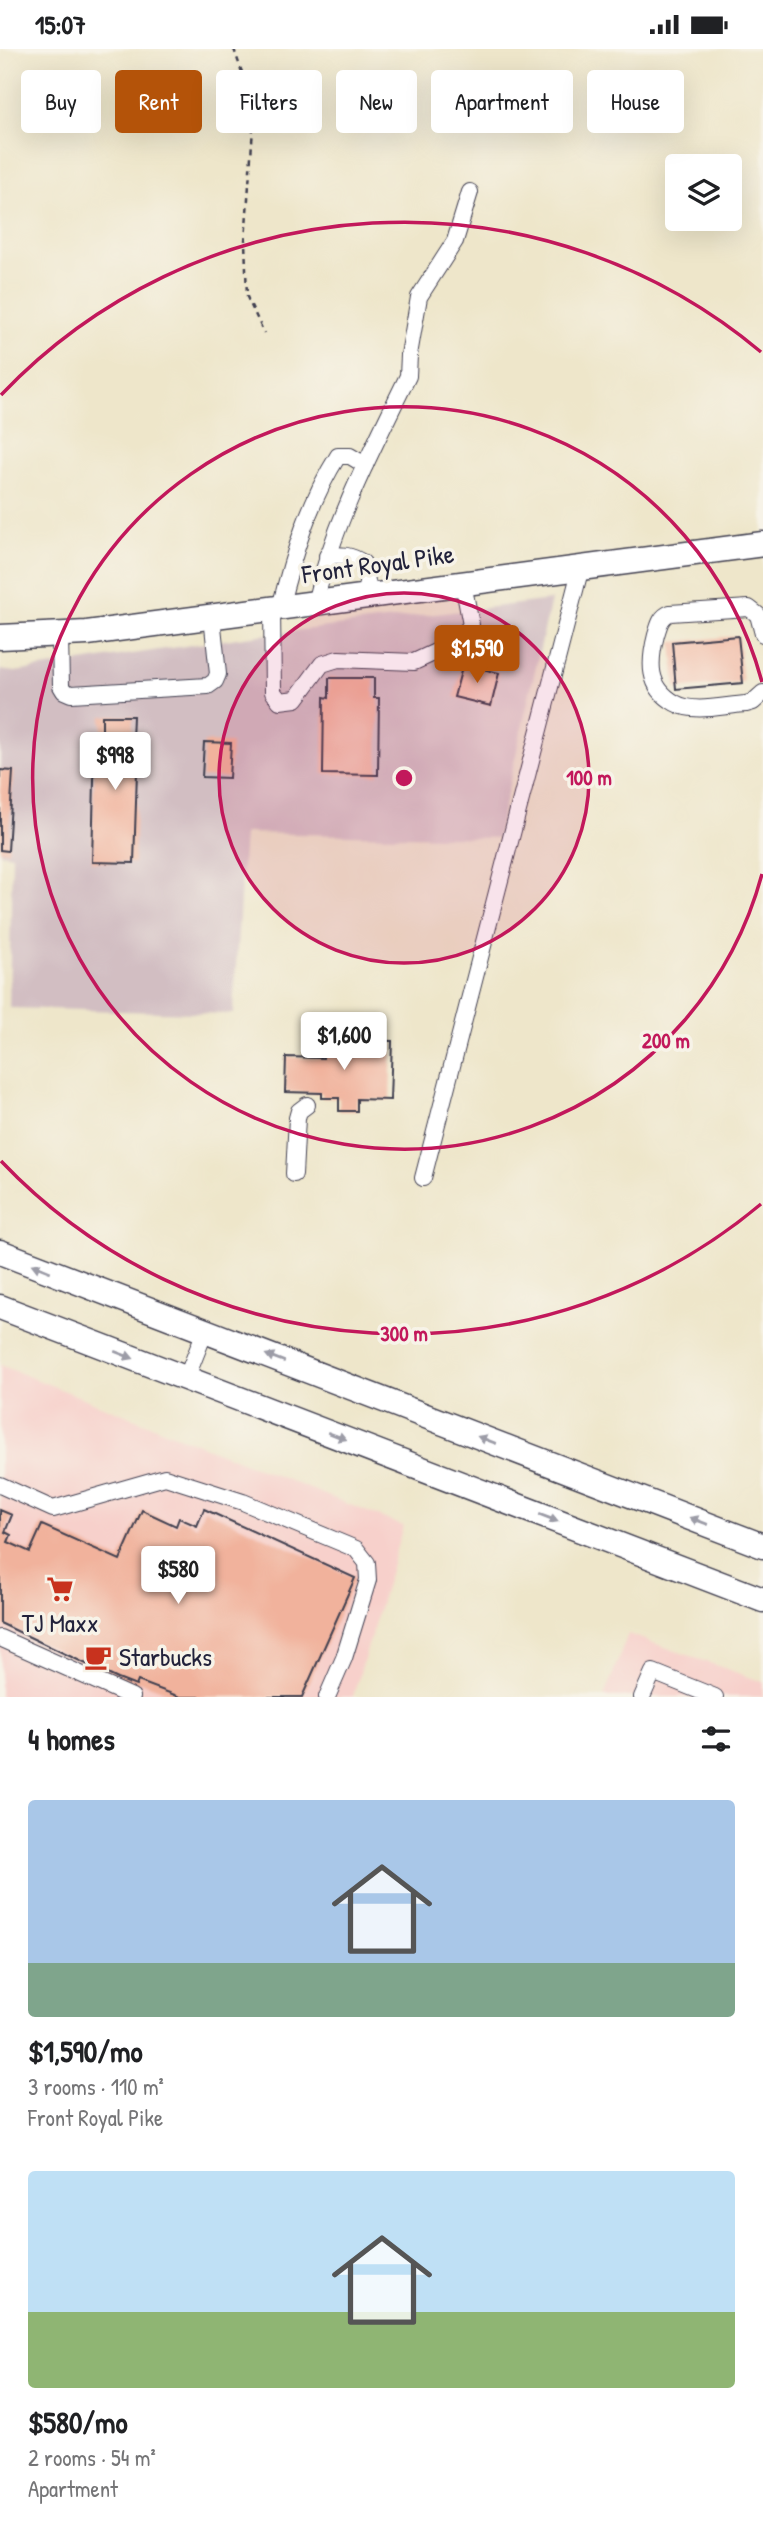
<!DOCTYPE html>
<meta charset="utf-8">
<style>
:root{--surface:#fff;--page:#f2f2f2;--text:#202124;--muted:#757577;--accent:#b45309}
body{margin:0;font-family:"Patrick Hand",sans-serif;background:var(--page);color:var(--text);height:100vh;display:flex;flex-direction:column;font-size:26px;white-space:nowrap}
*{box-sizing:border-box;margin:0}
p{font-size:23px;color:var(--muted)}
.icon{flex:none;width:38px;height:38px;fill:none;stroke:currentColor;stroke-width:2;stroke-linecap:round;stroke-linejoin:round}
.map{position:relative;height:1648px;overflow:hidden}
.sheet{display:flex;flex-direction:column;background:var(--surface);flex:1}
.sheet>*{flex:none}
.top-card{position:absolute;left:21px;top:21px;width:721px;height:63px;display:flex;gap:14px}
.tools{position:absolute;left:665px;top:105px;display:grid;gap:14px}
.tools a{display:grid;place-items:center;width:77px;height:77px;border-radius:7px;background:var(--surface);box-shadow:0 7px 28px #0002;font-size:35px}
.price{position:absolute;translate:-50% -60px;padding:0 16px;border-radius:7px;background:#fff;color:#222;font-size:23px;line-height:46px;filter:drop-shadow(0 2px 4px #0008)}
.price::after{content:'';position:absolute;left:50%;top:42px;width:21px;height:16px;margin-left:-10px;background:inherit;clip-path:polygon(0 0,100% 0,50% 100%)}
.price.selected{background:var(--accent);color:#fff}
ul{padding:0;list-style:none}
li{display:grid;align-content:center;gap:14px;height:371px;padding:0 28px}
li span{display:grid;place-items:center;height:217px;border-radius:7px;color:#555}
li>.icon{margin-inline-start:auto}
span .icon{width:126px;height:126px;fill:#fffc;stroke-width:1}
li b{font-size:30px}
h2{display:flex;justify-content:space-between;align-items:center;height:84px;padding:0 28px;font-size:30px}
.tag{padding:0 24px;border-radius:7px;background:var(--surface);box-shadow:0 7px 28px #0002;font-size:24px;line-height:63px}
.tag.selected{background:var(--accent);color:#fff}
.status{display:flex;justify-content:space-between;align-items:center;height:49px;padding:0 35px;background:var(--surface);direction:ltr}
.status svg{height:19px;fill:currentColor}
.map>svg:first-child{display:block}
.built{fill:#f7d0cb}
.industrial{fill:#d2bec2}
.building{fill:#f1b29c}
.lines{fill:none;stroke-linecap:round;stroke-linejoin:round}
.minor-casing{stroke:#413f50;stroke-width:18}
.highway-casing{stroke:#413f50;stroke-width:27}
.path{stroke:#413f50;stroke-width:2.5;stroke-dasharray:5 5;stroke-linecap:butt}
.minor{stroke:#fff;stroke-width:16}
.highway{stroke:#fff;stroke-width:24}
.oneway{fill:#9c9ca7}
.ring{fill:none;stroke:#c2185b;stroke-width:3.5}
.labels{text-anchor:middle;stroke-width:7;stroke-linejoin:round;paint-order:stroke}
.street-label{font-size:26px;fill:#22223b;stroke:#f7f3e8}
.poi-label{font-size:26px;fill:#22223b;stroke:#f7f3e8}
.centre{fill:#c2185b;stroke:#f7f3e8;stroke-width:3.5}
.ring-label{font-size:21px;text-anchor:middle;font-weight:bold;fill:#c2185b;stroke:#f7f3e8;stroke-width:7;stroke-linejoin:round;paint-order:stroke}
</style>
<div class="status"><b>15:07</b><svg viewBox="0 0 49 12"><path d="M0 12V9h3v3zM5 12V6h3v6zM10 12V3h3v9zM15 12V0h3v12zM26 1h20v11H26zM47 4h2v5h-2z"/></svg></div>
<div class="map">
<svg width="763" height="1648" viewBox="0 0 763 1648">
<rect width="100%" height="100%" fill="#f7f3e8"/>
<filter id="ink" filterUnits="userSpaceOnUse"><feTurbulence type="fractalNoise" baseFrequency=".0143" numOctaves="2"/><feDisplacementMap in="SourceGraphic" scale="14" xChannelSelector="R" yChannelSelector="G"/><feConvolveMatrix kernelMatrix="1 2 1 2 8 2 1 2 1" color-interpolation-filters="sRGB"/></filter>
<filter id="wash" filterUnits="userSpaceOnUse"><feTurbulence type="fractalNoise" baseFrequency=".00686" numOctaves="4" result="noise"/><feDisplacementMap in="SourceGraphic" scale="28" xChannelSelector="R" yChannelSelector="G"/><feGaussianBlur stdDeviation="1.57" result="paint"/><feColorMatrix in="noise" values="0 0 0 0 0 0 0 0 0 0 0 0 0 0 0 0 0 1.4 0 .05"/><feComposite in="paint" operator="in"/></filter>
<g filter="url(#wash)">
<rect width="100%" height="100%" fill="#eee6ca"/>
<g class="built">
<path d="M0,1316l403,161 -50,171h-353z"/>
<path d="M628,1585l135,48v15h-159z"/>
</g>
<path class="industrial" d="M551,551l-54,238 -253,-5 -11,181 -224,-6 3,-153 -12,-2v-183l15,2 229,-35z"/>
<g id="blocks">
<g class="building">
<path d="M738,587l5,47 -67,6 -4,-47z"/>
<path d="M463,615l36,9 -8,33 -37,-9z"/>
<path d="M329,629h45v20h5l-1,77 -55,-1 1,-77 5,1z"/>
<path d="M102,667h31l-1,25h6l-4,122 -42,-1 3,-123 7,1z"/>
<path d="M204,693l27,1 -2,35 -27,-1z"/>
<path d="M0,721l13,1 -5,80 -8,-1z"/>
<path d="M324,990l68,2 -2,59 -33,-1v12h-18v-13h-17v-5l-37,-1 1,-35 37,1z"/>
<path d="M204,1460l151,69 -53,119h-122l-42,-16 -2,5 -18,-7 -118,-56v-113l12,5 -7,17 6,3 -3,7 22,10 12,-27 78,35 22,-50 34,16 3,-8 18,8z"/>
</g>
</g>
</g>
<g filter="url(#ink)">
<use href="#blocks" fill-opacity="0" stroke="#413f50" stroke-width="2"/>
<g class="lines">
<defs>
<g id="minor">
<path d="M327,507c14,-2 24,-1 36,7l7,32"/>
<path d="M315,554c19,-81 57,-153 93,-227l1,-21 10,-58 36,-56 15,-49"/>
<path d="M280,559c13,-53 29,-106 58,-152h12l15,9"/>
<path d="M272,560l1,83 7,9 16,-2 26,-35 16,-5 76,3 43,-20 14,-17 -8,-42"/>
<path d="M763,585l-5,-19 -9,-7 -79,5c-10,4 -11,13 -14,22 -7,27 -9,52 19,68 19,11 50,2 71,1l7,-2 10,-9"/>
<path d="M60,586l1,51 3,5 7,3 137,-8 7,-5 3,-7 -6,-57"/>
<path d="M294,1125l3,-56 2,-7 8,-6"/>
<path d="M423,1129l158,-611"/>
<path d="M186,1330l19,-48"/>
<path d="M0,1436l53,24 112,-32 78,25 113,47 11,14 1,17 -24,78 -17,39"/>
<path d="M0,1589l132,59"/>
<path d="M642,1648l11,-25 62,25"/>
</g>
<g id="highway">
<path d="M0,588l87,-4 676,-89"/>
<path d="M0,1203l763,294"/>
<path d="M0,1258l763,293"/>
</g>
</defs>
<use href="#minor" class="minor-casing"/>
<use href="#highway" class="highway-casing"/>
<path class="path" d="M234,0l14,41 5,38 -8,113 2,56 17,36"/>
<use href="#minor" class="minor"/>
<use href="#highway" class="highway"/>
</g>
<defs><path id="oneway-solid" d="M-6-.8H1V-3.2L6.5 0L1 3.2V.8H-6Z" transform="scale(1.75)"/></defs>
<g class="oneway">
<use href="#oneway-solid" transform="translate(41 1219) rotate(-158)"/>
<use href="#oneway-solid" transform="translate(124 1306) rotate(21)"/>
<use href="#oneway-solid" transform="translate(275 1309) rotate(-159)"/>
<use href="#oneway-solid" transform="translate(337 1387) rotate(21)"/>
<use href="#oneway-solid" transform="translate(487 1391) rotate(-159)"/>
<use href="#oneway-solid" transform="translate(549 1469) rotate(21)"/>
<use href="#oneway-solid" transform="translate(699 1472) rotate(-159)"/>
</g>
</g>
<circle cx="404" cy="729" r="185" fill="#c2185b" fill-opacity=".12"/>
<g class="ring">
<circle cx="404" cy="729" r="185"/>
<path d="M762 825A371 371 0 1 1 762 633"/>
<path d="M761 1155A556 556 0 0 1 1 1112M1 346A556 556 0 0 1 761 303"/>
</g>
<defs>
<symbol id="supermarket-bare" viewBox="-9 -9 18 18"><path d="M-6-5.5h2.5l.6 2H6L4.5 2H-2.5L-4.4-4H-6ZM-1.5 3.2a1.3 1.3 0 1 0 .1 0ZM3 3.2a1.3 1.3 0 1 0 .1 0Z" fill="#c8321e" stroke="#f7f3e8" stroke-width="2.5" paint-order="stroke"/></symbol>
<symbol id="cafe-bare" viewBox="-9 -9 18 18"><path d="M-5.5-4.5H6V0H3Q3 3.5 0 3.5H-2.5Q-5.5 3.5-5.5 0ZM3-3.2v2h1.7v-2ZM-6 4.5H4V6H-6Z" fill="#c8321e" stroke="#f7f3e8" stroke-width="2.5" paint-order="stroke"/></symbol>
</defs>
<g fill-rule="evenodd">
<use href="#supermarket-bare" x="41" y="1521" width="38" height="38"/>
<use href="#cafe-bare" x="79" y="1589" width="38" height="38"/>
</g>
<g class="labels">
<g class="street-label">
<text transform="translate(378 515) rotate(-8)" y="9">Front Royal Pike</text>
</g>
<g class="poi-label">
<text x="60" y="1583">TJ Maxx</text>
<text x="119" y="1617" text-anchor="start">Starbucks</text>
</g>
</g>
<circle cx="404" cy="729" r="10" class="centre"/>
<g class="ring-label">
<text x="589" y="736">100 m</text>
<text x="666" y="999">200 m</text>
<text x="404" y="1292">300 m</text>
</g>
</svg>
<div class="tools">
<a><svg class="icon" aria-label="layers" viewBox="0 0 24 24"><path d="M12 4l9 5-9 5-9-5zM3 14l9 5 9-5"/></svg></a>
</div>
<b class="price selected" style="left:477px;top:636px">$1,590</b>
<b class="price" style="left:115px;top:743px">$998</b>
<b class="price" style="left:344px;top:1023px">$1,600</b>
<b class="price" style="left:178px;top:1557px">$580</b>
<div class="top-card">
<a class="tag">Buy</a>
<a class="tag selected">Rent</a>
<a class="tag">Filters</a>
<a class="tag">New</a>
<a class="tag">Apartment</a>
<a class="tag">House</a>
</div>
</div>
<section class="sheet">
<h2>4 homes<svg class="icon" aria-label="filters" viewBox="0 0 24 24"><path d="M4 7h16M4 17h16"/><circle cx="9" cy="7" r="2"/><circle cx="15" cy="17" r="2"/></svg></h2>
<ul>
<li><span style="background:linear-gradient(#a9c7e8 75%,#7fa58c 0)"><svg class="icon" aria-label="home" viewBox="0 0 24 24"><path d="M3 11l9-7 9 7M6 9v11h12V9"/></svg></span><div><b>$1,590/mo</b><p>3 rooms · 110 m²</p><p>Front Royal Pike</p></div></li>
<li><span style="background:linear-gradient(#bfe0f5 65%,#8fb573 0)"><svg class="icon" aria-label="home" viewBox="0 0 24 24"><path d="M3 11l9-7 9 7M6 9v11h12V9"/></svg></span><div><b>$580/mo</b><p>2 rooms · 54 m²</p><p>Apartment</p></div></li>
</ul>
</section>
